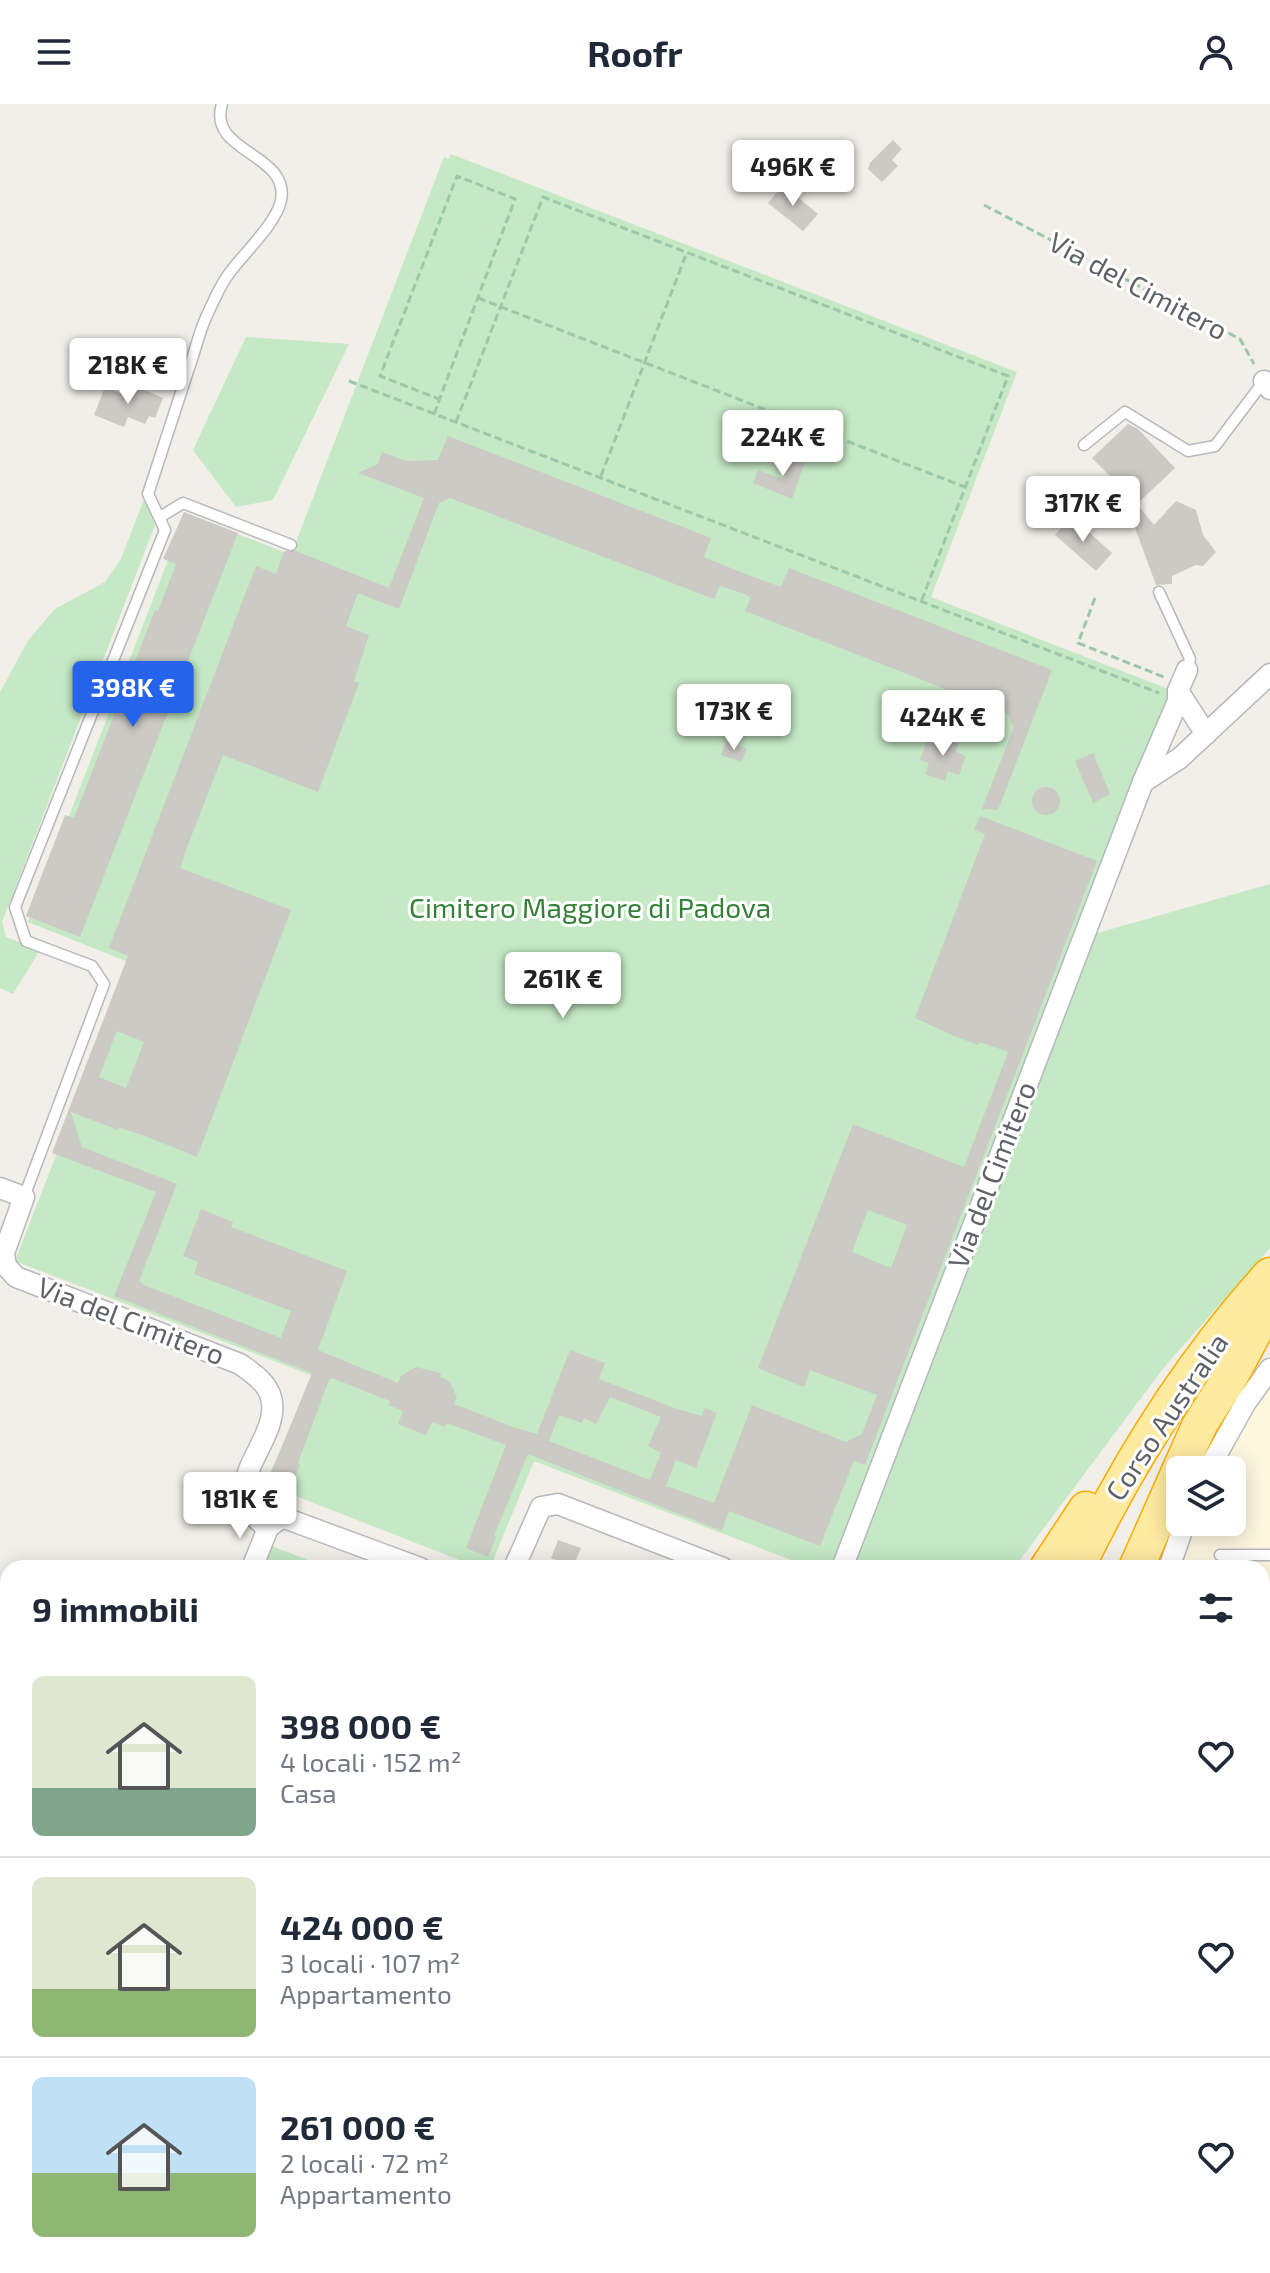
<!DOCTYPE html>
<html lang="it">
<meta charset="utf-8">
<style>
:root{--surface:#fff;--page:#f2f2f3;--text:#1f2937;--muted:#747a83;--line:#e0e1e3;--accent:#2563eb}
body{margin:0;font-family:"Exo 2",sans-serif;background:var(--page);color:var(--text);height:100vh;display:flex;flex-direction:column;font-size:30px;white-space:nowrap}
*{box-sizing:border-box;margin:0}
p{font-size:26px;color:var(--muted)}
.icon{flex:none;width:44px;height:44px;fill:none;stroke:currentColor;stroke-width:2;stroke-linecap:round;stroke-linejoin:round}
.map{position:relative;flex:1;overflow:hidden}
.drawer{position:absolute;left:0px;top:1456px;width:1270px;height:714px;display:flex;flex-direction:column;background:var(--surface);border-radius:24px 24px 0 0;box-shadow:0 4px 20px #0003}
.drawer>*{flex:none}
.fabs{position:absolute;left:1166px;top:1352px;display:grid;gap:16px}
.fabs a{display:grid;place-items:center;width:80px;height:80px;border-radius:12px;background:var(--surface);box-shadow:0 4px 20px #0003;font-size:40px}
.price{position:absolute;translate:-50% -68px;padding:0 18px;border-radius:8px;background:#fff;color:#222;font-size:26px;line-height:52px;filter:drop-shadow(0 2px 4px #0008)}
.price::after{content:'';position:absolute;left:50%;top:48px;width:24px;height:18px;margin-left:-12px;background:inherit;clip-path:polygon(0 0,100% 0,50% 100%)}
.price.selected{background:var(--accent);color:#fff}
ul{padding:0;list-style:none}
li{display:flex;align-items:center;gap:24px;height:200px;padding:0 32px}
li+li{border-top:2px solid var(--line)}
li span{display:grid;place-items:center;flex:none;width:224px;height:160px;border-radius:12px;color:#555}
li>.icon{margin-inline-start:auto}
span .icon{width:96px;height:96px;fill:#fffc;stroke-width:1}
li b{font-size:34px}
h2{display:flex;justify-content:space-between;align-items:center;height:96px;padding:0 32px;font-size:34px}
header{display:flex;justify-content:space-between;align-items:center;height:104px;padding:0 32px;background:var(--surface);font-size:36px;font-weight:700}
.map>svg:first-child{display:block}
.commercial{fill:#fef7e0}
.green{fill:#c5e8c5}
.building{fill:#cccac5;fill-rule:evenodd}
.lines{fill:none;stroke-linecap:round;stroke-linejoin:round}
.service-casing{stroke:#b5b8bc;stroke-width:13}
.minor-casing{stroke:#b5b8bc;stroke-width:23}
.primary-casing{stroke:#f2c960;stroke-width:35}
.trunk-casing{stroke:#f9ab00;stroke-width:37}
.path{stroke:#9cc7a9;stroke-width:3;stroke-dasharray:8 4;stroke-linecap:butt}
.service{stroke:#fff;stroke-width:10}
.minor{stroke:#fff;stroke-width:20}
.primary{stroke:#fff2af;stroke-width:32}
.trunk{stroke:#feeaa1;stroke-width:34}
.labels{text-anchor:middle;stroke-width:6;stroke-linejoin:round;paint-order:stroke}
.street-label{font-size:28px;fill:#5f6368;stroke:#fff}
.park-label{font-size:28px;fill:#348238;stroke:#fff}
</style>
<header><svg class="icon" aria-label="menu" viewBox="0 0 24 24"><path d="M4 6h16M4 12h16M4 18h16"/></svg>Roofr<svg class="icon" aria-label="person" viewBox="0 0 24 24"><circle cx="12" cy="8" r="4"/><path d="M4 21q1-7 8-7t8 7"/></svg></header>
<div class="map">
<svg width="1270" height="2169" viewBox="0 0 1270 2169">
<rect width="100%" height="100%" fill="#f1efe8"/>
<path class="commercial" d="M1270,1274v641l-8,1v-452h-89l19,-46h40v-52h-19z"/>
<g class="green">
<path d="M451,50l566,218 -86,225 240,93 -341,878h-18l-278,-107 -44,107h-10l-215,-84 48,-108 -298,-115 116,-298 -103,-41 158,-408 105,41 153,-398 5,2z"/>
<path d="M246,233l103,7 -76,156 -37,7 -43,-57z"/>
<path d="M144,395l11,26 -153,397 4,15 34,13 -27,44 -13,-6v-296l29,-53 26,-30 50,-27 16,-23z"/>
<path d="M1270,780v364l-105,118 -151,202h-162l242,-634z"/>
<path d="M272,1442l57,22h-66z"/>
</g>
<g class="building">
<path d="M893,36l9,9 -10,11 6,6 -16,16 -14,-13 2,-6z"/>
<path d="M783,81l35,29 -15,17 -35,-28z"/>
<path d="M136,282l27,12 -8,20 -6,-2 -4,8 -17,-7 -4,10 -30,-12 11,-28 26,11z"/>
<path d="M1128,320l10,5 37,39 -38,36 17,21 22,-24 20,9 7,25 13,17 -13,14 -7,-1 -24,11v8l-16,1 -21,-57 -21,-34 7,-7 -29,-29z"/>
<path d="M448,332l263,102 -7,19 29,12 48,18 8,-19 263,102 -54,140 -16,-1 32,-82 -7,-14 -262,-102 6,-13 -6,-4 -25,-8 -6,13 -264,-101 -11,5 -40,106 -41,-16 -12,33 23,9 -15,46 5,2 -41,109 -95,-37 -37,95 -6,18 111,42 -94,247 -52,-21 -27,-9v3l-47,-18 11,35 95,37 -38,97 5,4 137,53 10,-27 -97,-37 4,-12 -15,-6 18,-47 32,13 -2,5 116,44 -29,79 80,33 3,-7 15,-9 25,6 -1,4 9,4 8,16 -3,7 59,23 24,7 33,-84 35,13 -6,16 78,30 25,7 3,-8 12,5 -21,55 -20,-8 -10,26 48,17 38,-98 94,37 16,-8 15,-39 -67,-25 -6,17 -46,-19 95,-244 111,43 44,-115 -28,-10 -2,3 -24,-9 -39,-18 70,-184 -11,-4 6,-14 117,45 -232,604 -11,-4 -34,85 -91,-35 -7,20 -194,-77 -34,82 2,1 -8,20 -22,-9 40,-103 -59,-22 -2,4 -13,-5 -6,13 -28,-11 5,-13 -15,-6 2,-4 -58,-23 -3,2 -31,83 2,1 -7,18 -22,-9 41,-100 -198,-77 42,-104 -104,-39 76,-197 -19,-8 147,-382 20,8 8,-23h12l93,37 35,-90 -66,-25 20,-9 4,-12 24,9 32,-1zM117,927l27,11 -18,46 -27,-11zM868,1106l39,15 -16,43 -39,-16zM610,1293l51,20 -13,29 13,7 -11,27 -101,-39 10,-26 23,8 2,-5 12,6z"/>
<path d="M793,348l13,6 -14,41 -39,-16 5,-13 24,9z"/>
<path d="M184,408l54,21 -158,404 -54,-21 39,-101 9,3 81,-208 3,1 18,-47 -13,-5z"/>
<path d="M1071,412l41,37 -16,18 -41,-36z"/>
<path d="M941,631l18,8 -3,9 10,4 -7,19 -11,-4 -3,10 -20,-7 4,-11 -9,-3 7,-19 10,4z"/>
<path d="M726,637l21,8 -6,13 -20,-7z"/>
<path d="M1093,649l17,41 -17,9 -18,-42z"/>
<circle cx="1046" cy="697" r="14"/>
<path d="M222,1394l2,16 -15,1 -3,-14z"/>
<path d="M558,1436l23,8 -8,19 -22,-9z"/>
</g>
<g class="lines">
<defs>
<g id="service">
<path d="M1084,341l41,-33 63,39 27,-5 49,-65"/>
<path d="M160,413l23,-14 108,42"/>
<path d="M1159,488l31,67 -3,11"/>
<path d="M24,1093l80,-213 -12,-18 -66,-25 -11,-34 150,-377 -17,-36c13,-41 27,-82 40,-123 7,-19 11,-40 20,-58 6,-13 12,-27 20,-38 14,-20 49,-52 53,-75 9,-47 -74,-47 -59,-96"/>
<path d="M1220,1451h50"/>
<path d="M0,1788l8,-19"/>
</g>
<g id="minor">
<path d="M1264,277l6,8"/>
<path d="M1178,587l28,43"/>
<path d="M1143,678l37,-24 90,-84"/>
<path d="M0,1084l24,9 -20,56 2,13 10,11 224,87c11,8 24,16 30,30 17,46 -64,92 -2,134"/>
<path d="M1208,1366l38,-68 24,-33"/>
<path d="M252,1464l16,-40 14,-11 138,51"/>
<path d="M514,1464l27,-61 17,-3 165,64"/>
<path d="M842,1464l301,-786 35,-81v-10l9,-21"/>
<path d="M1169,1464l16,-46"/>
<path d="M0,1917l8,-5"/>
<path d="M1262,1926l8,-1"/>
<path d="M0,2062l8,-9"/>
<path d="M192,2169l6,-7"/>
<path d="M353,2169l5,-7"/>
</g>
<path id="primary" d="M0,1813l8,6"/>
<g id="trunk">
<path d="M1047,1464l39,-59"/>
<path d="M1077,1464c51,-106 114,-206 193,-293"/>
<path d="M1136,1464l63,-142 33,-52 33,-62"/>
<path d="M443,2162l2,7"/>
<path d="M651,2162l7,7"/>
<path d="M549,2169l18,-7"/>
<path d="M772,2169l4,-7"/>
<path d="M900,2169l3,-7"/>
<path d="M929,2169l1,-7"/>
</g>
</defs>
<use href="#service" class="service-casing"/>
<use href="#minor" class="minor-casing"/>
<use href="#primary" class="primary-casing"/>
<use href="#trunk" class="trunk-casing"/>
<g class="path">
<path d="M984,101l256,134 14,25"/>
<path d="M478,194l487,189"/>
<path d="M349,277l810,312"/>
<path d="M434,310l81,-215 -58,-23 -77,200 59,23"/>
<path d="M456,318l87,-225 465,179 -87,226"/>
<path d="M601,372l86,-224"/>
<path d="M1095,494l-17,45 86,34"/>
<path d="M0,2021l8,-9"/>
<path d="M1262,2160l8,-4"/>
<path d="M1238,2169l19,-7"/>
</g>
<use href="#service" class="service"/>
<use href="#minor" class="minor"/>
<use href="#primary" class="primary"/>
<use href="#trunk" class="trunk"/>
</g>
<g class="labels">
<g class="street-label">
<text transform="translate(1138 182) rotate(28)" y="10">Via del Cimitero</text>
<text transform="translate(992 1071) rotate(-69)" y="10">Via del Cimitero</text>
<text transform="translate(131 1217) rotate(21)" y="10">Via del Cimitero</text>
<text transform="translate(1167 1313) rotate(-56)" y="10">Corso Australia</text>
</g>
<g class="park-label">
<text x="590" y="814">Cimitero Maggiore di Padova</text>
</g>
</g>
</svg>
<div class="fabs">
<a><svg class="icon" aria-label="layers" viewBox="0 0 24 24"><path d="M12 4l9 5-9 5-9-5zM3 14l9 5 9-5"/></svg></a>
</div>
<b class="price" style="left:793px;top:104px">496K €</b>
<b class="price" style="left:128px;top:302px">218K €</b>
<b class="price" style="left:783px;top:374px">224K €</b>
<b class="price" style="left:1083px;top:440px">317K €</b>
<b class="price selected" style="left:133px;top:625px">398K €</b>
<b class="price" style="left:734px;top:648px">173K €</b>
<b class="price" style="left:943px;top:654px">424K €</b>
<b class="price" style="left:563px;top:916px">261K €</b>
<b class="price" style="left:240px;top:1436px">181K €</b>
<section class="drawer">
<h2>9 immobili<svg class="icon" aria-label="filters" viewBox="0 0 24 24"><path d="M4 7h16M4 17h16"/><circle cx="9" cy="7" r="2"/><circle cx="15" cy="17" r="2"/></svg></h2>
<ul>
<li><span style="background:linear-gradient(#dfe7d0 70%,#7fa58c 0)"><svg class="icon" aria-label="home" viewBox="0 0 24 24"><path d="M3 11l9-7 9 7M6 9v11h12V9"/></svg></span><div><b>398 000 €</b><p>4 locali · 152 m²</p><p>Casa</p></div><svg class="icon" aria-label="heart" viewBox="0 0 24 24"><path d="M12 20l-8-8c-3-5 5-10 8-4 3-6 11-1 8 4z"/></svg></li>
<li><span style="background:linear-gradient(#dfe7d0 70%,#8fb573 0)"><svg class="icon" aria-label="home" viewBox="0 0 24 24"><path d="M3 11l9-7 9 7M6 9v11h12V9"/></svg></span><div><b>424 000 €</b><p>3 locali · 107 m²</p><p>Appartamento</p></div><svg class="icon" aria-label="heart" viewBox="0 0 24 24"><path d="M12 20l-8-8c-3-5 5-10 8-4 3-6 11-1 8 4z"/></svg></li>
<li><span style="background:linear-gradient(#bfe0f5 60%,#8fb573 0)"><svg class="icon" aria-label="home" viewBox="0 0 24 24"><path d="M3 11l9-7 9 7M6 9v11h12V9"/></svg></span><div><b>261 000 €</b><p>2 locali · 72 m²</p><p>Appartamento</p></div><svg class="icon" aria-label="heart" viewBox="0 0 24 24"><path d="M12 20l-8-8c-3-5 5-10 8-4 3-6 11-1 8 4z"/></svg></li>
</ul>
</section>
</div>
